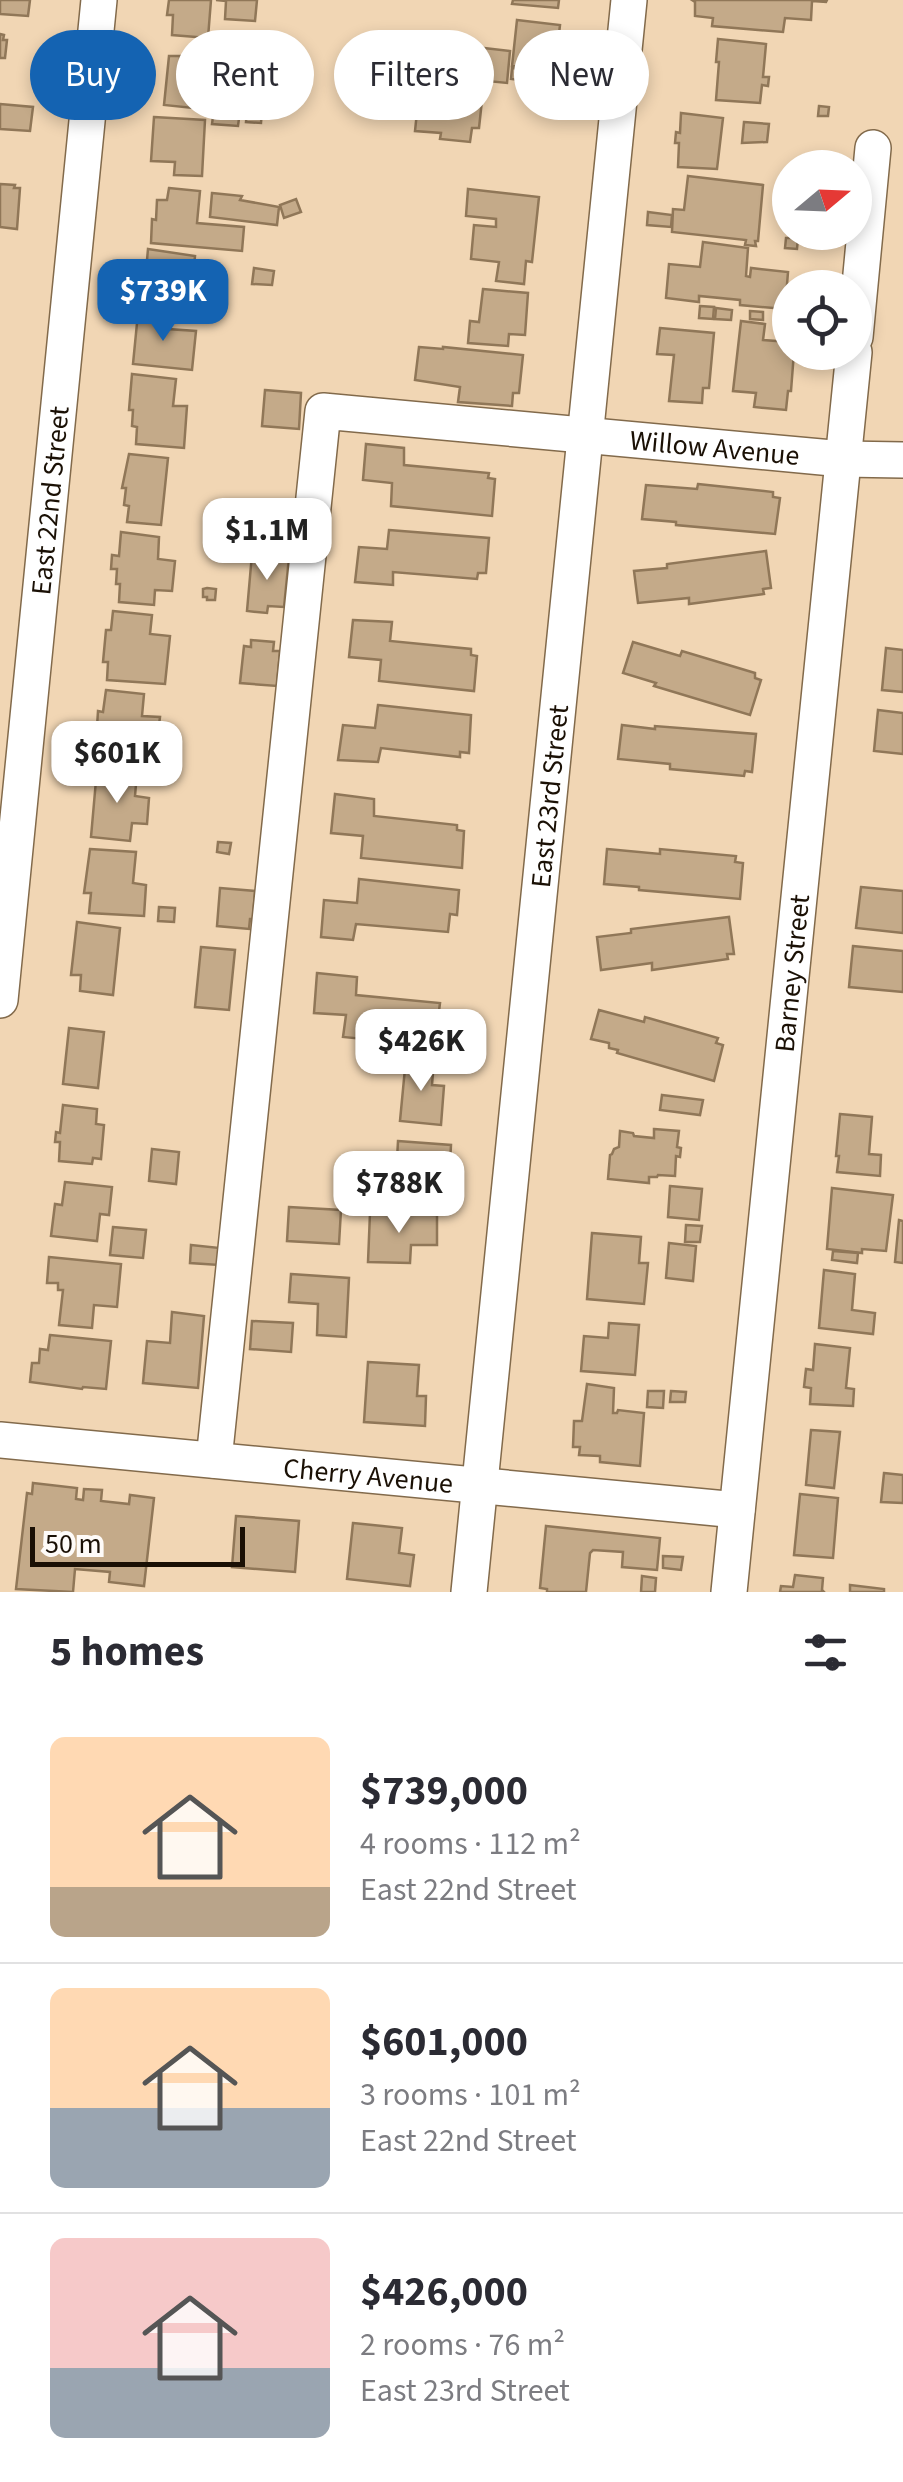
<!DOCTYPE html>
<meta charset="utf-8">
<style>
:root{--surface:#fff;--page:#f7f7f7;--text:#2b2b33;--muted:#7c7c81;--line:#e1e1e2;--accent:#1463b2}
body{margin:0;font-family:"Source Sans 3",sans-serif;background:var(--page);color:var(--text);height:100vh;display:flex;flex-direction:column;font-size:38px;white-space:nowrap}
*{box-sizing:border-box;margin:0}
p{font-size:32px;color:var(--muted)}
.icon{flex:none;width:55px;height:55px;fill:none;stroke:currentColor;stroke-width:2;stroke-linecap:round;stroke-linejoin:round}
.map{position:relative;height:1592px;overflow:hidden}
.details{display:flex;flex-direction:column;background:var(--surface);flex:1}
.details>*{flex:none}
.hud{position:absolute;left:30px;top:30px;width:845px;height:90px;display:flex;gap:20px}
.needle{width:65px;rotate:71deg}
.buttons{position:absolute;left:772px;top:150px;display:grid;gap:20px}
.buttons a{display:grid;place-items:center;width:100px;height:100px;border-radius:50%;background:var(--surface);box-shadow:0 5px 15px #0003;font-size:50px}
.scale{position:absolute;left:30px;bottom:25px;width:215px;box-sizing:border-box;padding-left:10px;border:5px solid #1a1005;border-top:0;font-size:28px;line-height:35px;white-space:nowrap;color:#1a1005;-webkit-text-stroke:8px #fefbf8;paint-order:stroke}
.price{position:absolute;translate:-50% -85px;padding:0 22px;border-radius:20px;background:#fff;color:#222;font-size:32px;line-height:65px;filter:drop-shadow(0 2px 5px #0008)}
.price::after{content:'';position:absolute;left:50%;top:60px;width:30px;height:22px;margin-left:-15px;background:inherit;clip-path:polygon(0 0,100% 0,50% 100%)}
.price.on{background:var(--accent);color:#fff}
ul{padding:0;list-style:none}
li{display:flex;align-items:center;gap:30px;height:250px;padding:0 50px}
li+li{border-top:2px solid var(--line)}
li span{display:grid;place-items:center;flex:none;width:280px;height:200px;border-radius:15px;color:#555}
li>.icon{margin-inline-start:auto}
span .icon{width:120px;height:120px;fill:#fffc;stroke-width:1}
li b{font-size:42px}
h2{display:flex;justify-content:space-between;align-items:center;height:120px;padding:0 50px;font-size:42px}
.pill{padding:0 35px;border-radius:45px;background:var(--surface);box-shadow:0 5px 15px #0003;font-size:35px;line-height:90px}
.pill.on{background:var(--accent);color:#fff}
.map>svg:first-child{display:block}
.building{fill:#c4aa89;stroke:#907758;stroke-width:2.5}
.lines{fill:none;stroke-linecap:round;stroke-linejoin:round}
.minor-casing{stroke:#826a4b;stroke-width:38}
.minor{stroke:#fff;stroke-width:35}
.labels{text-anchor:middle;stroke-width:8;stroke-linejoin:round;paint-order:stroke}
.street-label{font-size:28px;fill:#1a1005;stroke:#fefbf8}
</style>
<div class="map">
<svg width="903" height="1592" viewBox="0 0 903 1592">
<rect width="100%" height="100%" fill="#f1d6b4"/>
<g class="building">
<path d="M0,0h30l-2,16 -28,-2z"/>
<path d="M169,0h42l-3,38 -36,-3 1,-20h-6z"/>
<path d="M216,0h41l-2,21 -30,-2 1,-18z"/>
<path d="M513,0h46l-1,8 -46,-4z"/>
<path d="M692,0h135l-1,2 -14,-1 -1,19 -26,-2 -2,14 -71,-6 1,-8 -18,-2v-14z"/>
<path d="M517,20l43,5 -5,45 -43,-4z"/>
<path d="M0,34l4,1 -1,5h4l-2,18h-5z"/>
<path d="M718,39l48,5 -3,33h6l-1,9 -6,-1 -2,18 -44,-3 3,-38h-3z"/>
<path d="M484,48l26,3 -3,32 -30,-3 1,-2 -8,-1 1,-14h3v-3l9,1z"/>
<path d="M169,56h11v2l22,3 -1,3 41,6 -2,23 -19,-1v2h-7l-2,16 -48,-5z"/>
<path d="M512,68l26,2 -1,12 -26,-3z"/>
<path d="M412,82l71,9 -4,37h-7l-2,14 -30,-3 1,-6 -26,-2 2,-19 -8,-1z"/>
<path d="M0,104l33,3 -3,24 -30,-2z"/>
<path d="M819,106l10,1 -1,9h-10z"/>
<path d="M214,109l26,2 -2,15 -26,-2z"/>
<path d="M247,110h15l-1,13 -15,-1z"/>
<path d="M681,113l42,5 -6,51 -39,-2 1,-24h-4l1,-11 4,1z"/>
<path d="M154,117l51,3 -3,56 -28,-1 1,-13 -24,-1z"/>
<path d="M744,122l25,2 -2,18 -25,1z"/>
<path d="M688,176l75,9 -5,56h-3l1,5 -11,-1 1,-5 -74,-8 1,-23 11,1z"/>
<path d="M0,184l15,1 -1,3h6l-3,41 -17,-2z"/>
<path d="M169,188l31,3 -3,32 47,4 -2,24 -91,-8 1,-24 4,1 1,-20h10z"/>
<path d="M468,189l71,8 -7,65 -6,-1 -2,23 -28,-3 3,-19 -28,-3 3,-34 22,2v-8l-30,-3z"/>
<path d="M212,193l30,3 -2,4 39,7 -2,18 -67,-8z"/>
<path d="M296,199l5,13 -17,6 -4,-13z"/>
<path d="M648,212l24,3 -1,12 -24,-2z"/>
<path d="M786,238h12l-1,11 -12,-1z"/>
<path d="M703,242l45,6 -2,28 4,1 1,-9 37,4 -3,37 -45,-4v-5l-41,-4v6l-33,-4 3,-34 31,3z"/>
<path d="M148,249l47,7 -4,39 11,1 -1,16 -30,-2 2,-14 -29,-3z"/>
<path d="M254,268l20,3 -2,14 -20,-1z"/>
<path d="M483,289l45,4 -3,42 -16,-1 -1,12 -40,-3 2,-22 9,1z"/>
<path d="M141,294l24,2 -1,12 -25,-3z"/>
<path d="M700,306l14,1 -1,12 -14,-1z"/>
<path d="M716,308l16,2 -1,10 -16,-1z"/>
<path d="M750,311l13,1v8l-13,-1z"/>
<path d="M138,313l31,3 -1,13 28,2 -4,39 -59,-6z"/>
<path d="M741,321l24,3 -2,16 27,2v10h4l-3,39h-3l-2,19 -32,-3 2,-14 -23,-2z"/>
<path d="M660,328l54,5 -5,55h-6l-1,15 -33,-2 5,-46 -17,-1z"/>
<path d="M419,347l24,2v-2l80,8 -4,38h-6l-1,13 -54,-4 2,-15 -45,-7z"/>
<path d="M132,374l44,5 -3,27h14l-3,42 -48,-4 1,-17 -5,-1 1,-16h-4z"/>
<path d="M265,390l36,3 -2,36 -37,-3z"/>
<path d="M366,444l38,4v17l85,8 -1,5 7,1 -3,37 -101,-10 1,-23 -29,-3z"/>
<path d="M129,454l39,4 -7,67 -34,-3 2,-16 -5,-1 2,-17h-4z"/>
<path d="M698,484l75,8v5l7,1 -5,36 -99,-9v-3l-34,-3 4,-34 51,4z"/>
<path d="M389,530l100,8 -3,35h-8l-1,6 -84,-7v13l-38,-3 4,-35 28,2z"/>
<path d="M121,532l38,5 -1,22 17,2 -3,30 -17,-1 -1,15 -35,-3 1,-18h-4l1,-15h-6l1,-14 7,1z"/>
<path d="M231,542l13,1 -1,16h-14z"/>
<path d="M766,551l5,37 -8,1 1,5 -75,10v-6l-51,5 -4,-32 33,-3v-4z"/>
<path d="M252,554l37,3 -5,50 -16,-1 -1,7 -20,-2z"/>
<path d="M207,588l9,1 -1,11h-8v-3h-4v-8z"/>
<path d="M113,611l39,4 -2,19 20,2 -5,48 -58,-4 1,-18h-5l3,-32h5z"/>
<path d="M353,620l39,2 -2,19 81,8v6l6,1 -3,35 -95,-10 2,-21 -32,-3z"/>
<path d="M251,640l23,2 -1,9h7l-3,35 -37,-3 4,-37 7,1z"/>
<path d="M633,642l47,14 2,-5 73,22v5l6,2 -11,35 -96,-29 2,-3 -33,-10z"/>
<path d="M886,648l17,2v42l-21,-2z"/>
<path d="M106,690l38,4 -2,22 18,1 -2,16 -17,-2 -2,16 14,1 -1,13 -47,-2 1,-17 -5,-1v-14h-4l1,-16 5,1z"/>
<path d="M378,705l93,10 -2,38 -9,-1v5l-79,-9 -3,14 -40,-2 5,-35 32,3z"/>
<path d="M878,710l25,3v41l-29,-3z"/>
<path d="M622,725l33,4v-3l101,8 -4,38 -7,-1 -1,5 -74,-7v-5l-52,-5z"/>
<path d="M97,769l40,4 -2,23 14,2 -2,26 -15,-1 -2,18 -39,-4z"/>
<path d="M335,794l39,5v17l83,9v5l7,1 -2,37 -101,-10 2,-22 -32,-3z"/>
<path d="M218,842l13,1 -2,11 -12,-2z"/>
<path d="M90,849l46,3 -3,31 13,2 -2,31 -55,-3 2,-20h-7z"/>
<path d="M607,849l53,5v-5l76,7 -1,6 8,1 -3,36 -101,-9v-3l-35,-3z"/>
<path d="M359,879l100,11 -2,25 -7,-1 -2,18 -92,-8 -3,16 -32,-3 3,-37 33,3z"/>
<path d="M861,887l42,4v42l-47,-5z"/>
<path d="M220,888l35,3 -2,28h-3l-1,10 -32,-3z"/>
<path d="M159,907l16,1 -1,14 -16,-1z"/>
<path d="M729,917l5,37h-7l1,5 -76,11v-7l-51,7 -4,-33 34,-4v-4z"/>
<path d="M77,922l43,6 -7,67 -33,-4 1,-16h-10z"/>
<path d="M853,946l50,5v41l-54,-5z"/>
<path d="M201,947l34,3 -6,60 -34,-3z"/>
<path d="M317,973l40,4 -1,18 84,8 -1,8h9l-4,36 -101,-10 3,-22 -32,-2z"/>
<path d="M599,1010l45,12 1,-5 73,21 -2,5 7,2 -9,36 -97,-28 1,-3 -9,-2v-5l-18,-4z"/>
<path d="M69,1028l35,4 -6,56 -35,-4z"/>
<path d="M406,1058l28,3 -2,24 12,1 -3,39 -41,-4z"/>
<path d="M662,1095l41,5 -3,15 -40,-5z"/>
<path d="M63,1105l34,4 -1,15 8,1 -3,34 -8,-1 -1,6 -33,-3 1,-19h-5l1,-10 4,1z"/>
<path d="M840,1114l32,3 -3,37 12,1 -1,21 -43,-4 2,-16h-3z"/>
<path d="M654,1129l25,2 -2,16 4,1 -1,9 -4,-1 -1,20 -17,-1 -1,2h-8v6l-41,-4 2,-24 2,-1 2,-5 5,-2 1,-16 13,2 1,3 20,2z"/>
<path d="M398,1141l53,4 -2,37 -44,-4 -1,22 -41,-4 2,-20 31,2z"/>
<path d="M152,1149l27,3 -3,32 -27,-3z"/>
<path d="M65,1182l47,5 -3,28 -9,-1 -3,27 -46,-5 4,-32 7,1z"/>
<path d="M670,1186l32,3 -3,31 -31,-3z"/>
<path d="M832,1188l61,7 -7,56 -24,-2v4l-35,-4z"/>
<path d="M289,1207l52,3 -2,34 -52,-3z"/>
<path d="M370,1213l67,2v30h-26l-1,18 -42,-1z"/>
<path d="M899,1220l4,1v42l-8,-1z"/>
<path d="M686,1225l16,1 -2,16h-15z"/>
<path d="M113,1227l33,3 -3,28 -33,-3z"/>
<path d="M592,1233l49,4 -2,26h9l-4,41 -57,-5z"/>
<path d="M669,1243l27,3 -3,35 -27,-3z"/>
<path d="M191,1245l29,3 -1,17 -29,-2z"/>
<path d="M833,1251l25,2 -1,10 -25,-3z"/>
<path d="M49,1257l72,7 -4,43 -23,-2 -2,23 -33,-3 4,-35h-5v-7h-11z"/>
<path d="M824,1270l31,4 -3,36 23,3 -2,21 -54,-6z"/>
<path d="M291,1274l58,4 -3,59 -29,-2 1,-31 -29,-2z"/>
<path d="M172,1312l32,4 -6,72 -55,-5 4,-42 23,2z"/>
<path d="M252,1321l41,2 -2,29 -41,-3z"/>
<path d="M609,1323l30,2 -4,50 -54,-4 3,-35 24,2z"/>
<path d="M50,1335l61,6 -5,48 -23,-2 -1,2 -52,-7 2,-19h7l1,-14 8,1z"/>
<path d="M815,1344l35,4 -4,40 8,1 -1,17 -43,-2 1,-16 -7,-1 2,-18 7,1z"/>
<path d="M368,1362l51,3 -2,31h9l-1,30 -61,-4z"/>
<path d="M587,1384l27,4 -1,25h4l1,-3 26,3 -4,53 -40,-4v-6l-21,-1 1,-8h-7l1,-26h8z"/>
<path d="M648,1391h16l-1,17 -16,-1z"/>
<path d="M671,1391l15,1 -1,10h-15z"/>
<path d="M811,1430l29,2 -6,56 -28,-3z"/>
<path d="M884,1473l19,2v28l-22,-1z"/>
<path d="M33,1483l44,5 -1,11 7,1 1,-11 18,1 -1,11 28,3 1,-9 24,3 -10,88 -35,-4 1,-10 -35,-3 -2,23 -57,-3 11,-96 5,1z"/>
<path d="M800,1494l38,4 -5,60 -39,-3z"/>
<path d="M236,1516l63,5 -4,51 -63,-5z"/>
<path d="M353,1523l49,5 -3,25 15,2 -4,31 -63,-7z"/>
<path d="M546,1526l114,12 -3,32 -35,-3 1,-15 -30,-2 -3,3 -4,39h-39v-3l-7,-1z"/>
<path d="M663,1556l20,1 -2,13 -18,-2z"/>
<path d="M795,1575l28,3 -1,12 2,2h-44l1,-6 12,1z"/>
<path d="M642,1576l14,2 -1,14h-14z"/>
<path d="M850,1585l34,4v3h-34z"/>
</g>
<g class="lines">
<defs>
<g id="minor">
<path d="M855,337l18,-189"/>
<path id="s1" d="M0,1000l99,-1000"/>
<path id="s2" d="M0,1440l737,70"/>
<path id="s3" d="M214,1460l109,-1049 520,48 60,1"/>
<path id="s4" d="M469,1592l160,-1592"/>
<path id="s5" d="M729,1592l125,-1240"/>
</g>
</defs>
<use href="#minor" class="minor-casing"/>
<use href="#minor" class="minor"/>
</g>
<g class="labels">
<g class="street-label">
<text dy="10" stroke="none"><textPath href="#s3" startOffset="1448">Willow Avenue</textPath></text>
<text dy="10" stroke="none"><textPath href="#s1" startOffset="502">East 22nd Street</textPath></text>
<text dy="10" stroke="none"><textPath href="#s4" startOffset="800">East 23rd Street</textPath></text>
<text dy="10" stroke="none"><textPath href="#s5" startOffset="622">Barney Street</textPath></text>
<text dy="10" stroke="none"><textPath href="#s2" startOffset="370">Cherry Avenue</textPath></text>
</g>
</g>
</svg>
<div class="buttons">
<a><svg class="needle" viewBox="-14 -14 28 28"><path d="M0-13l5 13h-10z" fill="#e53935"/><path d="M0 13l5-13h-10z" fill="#7c7c81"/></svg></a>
<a><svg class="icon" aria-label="locate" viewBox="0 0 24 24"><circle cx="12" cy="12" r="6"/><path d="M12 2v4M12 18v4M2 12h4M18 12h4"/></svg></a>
</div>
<div class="scale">50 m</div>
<b class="price on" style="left:163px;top:344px">$739K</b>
<b class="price" style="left:267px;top:583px">$1.1M</b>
<b class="price" style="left:117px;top:806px">$601K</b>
<b class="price" style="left:421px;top:1094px">$426K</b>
<b class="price" style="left:399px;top:1236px">$788K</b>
<div class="hud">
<a class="pill on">Buy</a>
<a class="pill">Rent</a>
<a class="pill">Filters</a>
<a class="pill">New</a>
</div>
</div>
<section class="details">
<h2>5 homes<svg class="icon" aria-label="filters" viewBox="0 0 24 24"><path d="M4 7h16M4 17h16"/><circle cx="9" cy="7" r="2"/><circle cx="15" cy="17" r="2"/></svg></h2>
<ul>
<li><span style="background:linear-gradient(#ffd9b3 75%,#b9a48a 0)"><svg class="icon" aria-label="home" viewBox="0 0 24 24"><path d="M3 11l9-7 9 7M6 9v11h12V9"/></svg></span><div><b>$739,000</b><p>4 rooms · 112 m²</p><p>East 22nd Street</p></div></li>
<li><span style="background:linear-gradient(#ffd9b3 60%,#9aa5b1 0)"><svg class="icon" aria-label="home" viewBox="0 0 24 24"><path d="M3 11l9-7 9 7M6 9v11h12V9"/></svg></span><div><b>$601,000</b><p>3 rooms · 101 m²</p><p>East 22nd Street</p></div></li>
<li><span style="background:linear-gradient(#f6c9c9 65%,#9aa5b1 0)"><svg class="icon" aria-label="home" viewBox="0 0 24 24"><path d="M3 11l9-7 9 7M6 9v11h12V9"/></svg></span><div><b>$426,000</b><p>2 rooms · 76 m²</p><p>East 23rd Street</p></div></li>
</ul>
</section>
